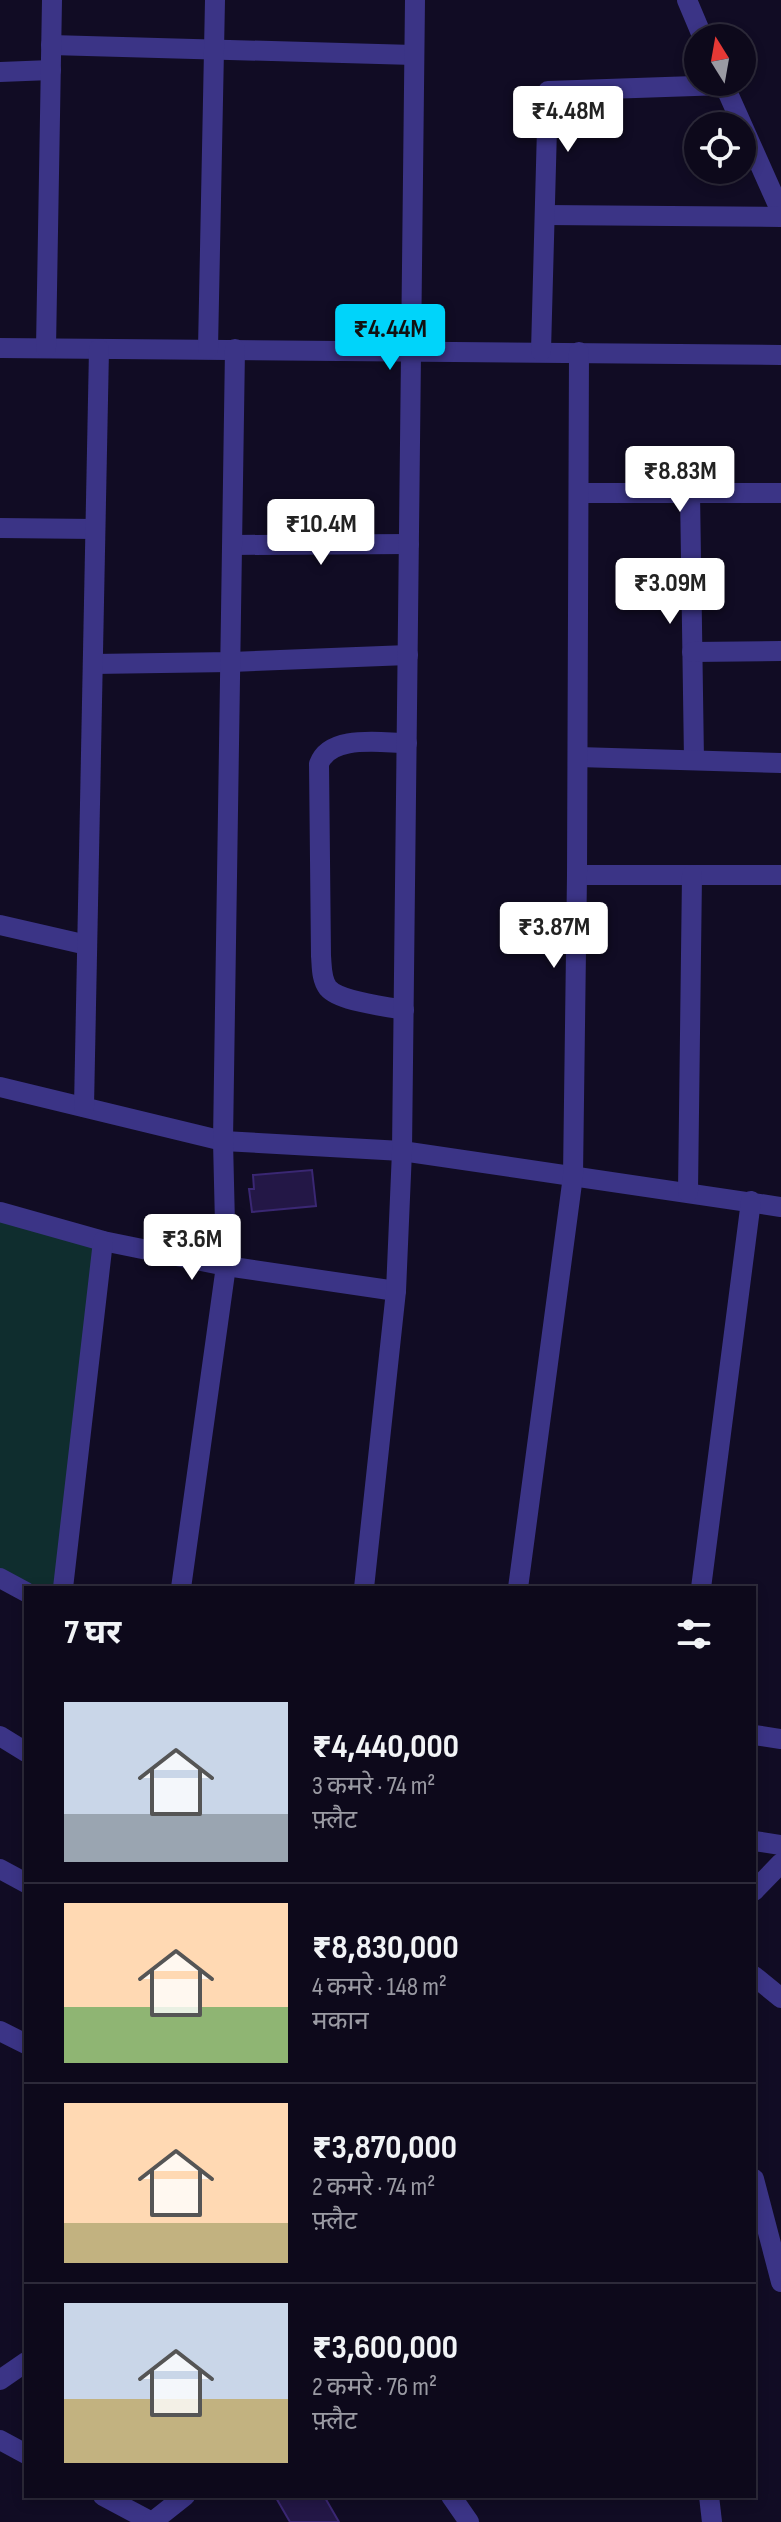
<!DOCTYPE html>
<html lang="hi">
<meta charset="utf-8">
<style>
:root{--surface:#0d091b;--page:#161224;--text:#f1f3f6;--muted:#9a9aa3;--line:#2d2a3a;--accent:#00d4fa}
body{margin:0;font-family:"Sofia Sans Condensed","Noto Sans Devanagari",sans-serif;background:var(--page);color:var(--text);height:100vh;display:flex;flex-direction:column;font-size:30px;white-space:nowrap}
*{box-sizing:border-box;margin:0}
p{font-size:26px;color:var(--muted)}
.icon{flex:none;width:44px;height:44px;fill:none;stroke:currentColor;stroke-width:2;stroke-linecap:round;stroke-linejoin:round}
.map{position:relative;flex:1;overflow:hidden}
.details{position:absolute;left:24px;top:1586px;width:732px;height:912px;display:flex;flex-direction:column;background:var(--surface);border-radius:0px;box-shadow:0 4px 12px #0003,0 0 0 2px var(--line)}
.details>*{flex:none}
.needle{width:52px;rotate:349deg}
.buttons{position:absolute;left:684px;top:24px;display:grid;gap:16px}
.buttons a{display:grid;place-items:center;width:72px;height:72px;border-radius:50%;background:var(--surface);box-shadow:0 4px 12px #0003,0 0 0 2px var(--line);font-size:40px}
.price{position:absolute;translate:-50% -68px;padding:0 18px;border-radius:8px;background:#fff;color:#222;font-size:26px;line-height:52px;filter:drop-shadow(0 2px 4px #0008)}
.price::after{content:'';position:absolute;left:50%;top:48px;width:24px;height:18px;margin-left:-12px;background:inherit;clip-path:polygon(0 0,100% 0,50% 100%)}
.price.on{background:var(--accent);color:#111}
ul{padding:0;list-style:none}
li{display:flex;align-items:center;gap:24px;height:200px;padding:0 40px}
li+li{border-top:2px solid var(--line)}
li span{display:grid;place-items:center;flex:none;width:224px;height:160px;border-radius:0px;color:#555}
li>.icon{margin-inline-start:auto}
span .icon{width:96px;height:96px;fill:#fffc;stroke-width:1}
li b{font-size:34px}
h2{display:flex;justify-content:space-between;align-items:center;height:96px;padding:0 40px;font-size:34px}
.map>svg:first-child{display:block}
.green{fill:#0f2d2e}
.building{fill:#231746;stroke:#3a2773;stroke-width:2}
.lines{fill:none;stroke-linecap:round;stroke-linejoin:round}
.minor{stroke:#3b3486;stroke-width:20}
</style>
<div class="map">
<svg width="781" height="2522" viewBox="0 0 781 2522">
<rect width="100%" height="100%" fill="#110c24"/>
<path class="green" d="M0,1212l103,29 -40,347h-37l-26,-10z"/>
<g class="building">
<path d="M312,1170l4,36 -64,6 -3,-23h5l-1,-14z"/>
<path d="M275,2496h49l15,26h-49z"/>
</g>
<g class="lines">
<g class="minor">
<path d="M687,0l16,38"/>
<path d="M51,45l363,10"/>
<path d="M0,72l51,-2"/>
<path d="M723,82l58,130"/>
<path d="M545,215l236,2"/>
<path d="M0,348l781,7"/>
<path d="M46,348l6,-348"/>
<path d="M208,349l7,-349"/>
<path d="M541,351l7,-260 176,-6"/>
<path d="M690,492l4,268"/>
<path d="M579,493h202"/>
<path d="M0,528l95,1"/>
<path d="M233,545l176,-1"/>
<path d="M692,652l89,-1"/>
<path d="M93,664l138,-2 177,-7"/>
<path d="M578,757l203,6"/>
<path d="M577,875h204"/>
<path d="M0,925l87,20"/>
<path d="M404,1010c-19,-4 -64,-8 -76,-22 -7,-9 -6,-22 -7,-32l-2,-192c11,-30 62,-21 88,-21"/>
<path d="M0,1087l223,54 179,10 379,56"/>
<path d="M84,1107l15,-758"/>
<path d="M688,1192l4,-317"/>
<path d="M0,1212l103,29 123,25 170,25"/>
<path d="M0,1578l26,14"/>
<path d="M63,1588l40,-347"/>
<path d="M181,1588l45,-322 -3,-125 12,-792"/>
<path d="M364,1588l32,-297 6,-140 13,-1151"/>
<path d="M518,1588l55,-412 4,-301 2,-523"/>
<path d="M701,1588l50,-387"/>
<path d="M754,1735l27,4"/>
<path d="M0,1736l26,16"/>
<path d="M754,1841l27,4"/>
<path d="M0,1869l26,14"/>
<path d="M754,1891l27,-28"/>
<path d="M754,1976l27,22"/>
<path d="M0,2031l26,13"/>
<path d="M754,2179l27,103"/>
<path d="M0,2380l26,-18"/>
<path d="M0,2440l26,14"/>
<path d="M103,2496l49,26"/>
<path d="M451,2496l18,26"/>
<path d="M709,2496l3,26"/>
<path d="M152,2522l33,-26"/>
</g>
</g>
</svg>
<div class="buttons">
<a><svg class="needle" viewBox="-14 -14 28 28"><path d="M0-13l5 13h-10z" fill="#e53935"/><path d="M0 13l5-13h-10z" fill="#9a9aa3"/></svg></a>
<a><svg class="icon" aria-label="locate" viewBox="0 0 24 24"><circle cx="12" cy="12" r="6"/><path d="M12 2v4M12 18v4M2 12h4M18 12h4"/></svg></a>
</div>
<b class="price" style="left:568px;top:154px">₹4.48M</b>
<b class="price on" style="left:390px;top:372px">₹4.44M</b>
<b class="price" style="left:680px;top:514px">₹8.83M</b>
<b class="price" style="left:321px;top:567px">₹10.4M</b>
<b class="price" style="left:670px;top:626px">₹3.09M</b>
<b class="price" style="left:554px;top:970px">₹3.87M</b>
<b class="price" style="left:192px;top:1282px">₹3.6M</b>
<section class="details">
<h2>7 घर<svg class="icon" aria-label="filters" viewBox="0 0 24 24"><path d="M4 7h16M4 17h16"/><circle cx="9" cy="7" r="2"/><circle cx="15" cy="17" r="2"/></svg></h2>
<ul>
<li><span style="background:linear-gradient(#c9d6e8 70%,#9aa5b1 0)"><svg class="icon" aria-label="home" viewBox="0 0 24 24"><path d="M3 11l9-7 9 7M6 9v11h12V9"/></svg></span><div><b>₹4,440,000</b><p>3 कमरे · 74 m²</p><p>फ़्लैट</p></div></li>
<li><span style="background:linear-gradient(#ffd9b3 65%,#8fb573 0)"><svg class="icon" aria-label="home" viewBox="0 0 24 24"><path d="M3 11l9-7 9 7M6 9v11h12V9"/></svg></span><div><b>₹8,830,000</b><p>4 कमरे · 148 m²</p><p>मकान</p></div></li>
<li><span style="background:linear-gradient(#ffd9b3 75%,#c2b280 0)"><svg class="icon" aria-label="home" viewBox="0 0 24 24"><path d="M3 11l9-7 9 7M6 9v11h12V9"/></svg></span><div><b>₹3,870,000</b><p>2 कमरे · 74 m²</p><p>फ़्लैट</p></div></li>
<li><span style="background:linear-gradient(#c9d6e8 60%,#c2b280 0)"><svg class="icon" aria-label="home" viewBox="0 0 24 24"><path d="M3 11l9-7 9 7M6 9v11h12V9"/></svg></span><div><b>₹3,600,000</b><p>2 कमरे · 76 m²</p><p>फ़्लैट</p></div></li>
</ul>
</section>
</div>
